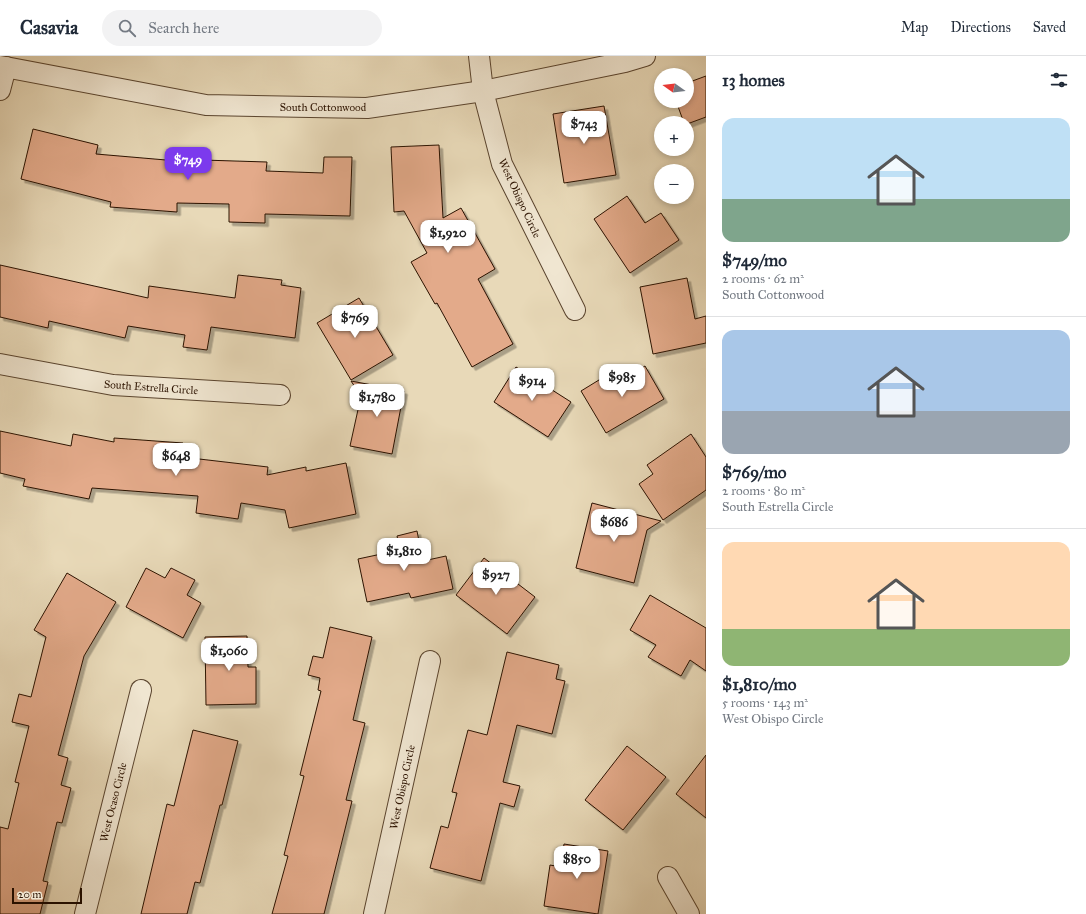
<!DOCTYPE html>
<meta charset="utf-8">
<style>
:root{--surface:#fff;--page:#f2f2f3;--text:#1f2937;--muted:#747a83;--line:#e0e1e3;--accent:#7c3aed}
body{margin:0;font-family:"IM FELL Great Primer",serif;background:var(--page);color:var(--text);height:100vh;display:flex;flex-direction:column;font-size:15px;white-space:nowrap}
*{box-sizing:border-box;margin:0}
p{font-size:13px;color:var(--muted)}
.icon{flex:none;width:22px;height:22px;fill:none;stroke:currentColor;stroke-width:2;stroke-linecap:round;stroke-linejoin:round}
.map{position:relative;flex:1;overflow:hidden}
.panel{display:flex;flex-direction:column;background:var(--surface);width:380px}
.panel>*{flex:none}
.needle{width:26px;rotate:284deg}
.buttons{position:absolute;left:654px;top:12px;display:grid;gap:8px}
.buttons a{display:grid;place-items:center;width:40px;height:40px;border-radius:50%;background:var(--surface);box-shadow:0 2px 6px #0003;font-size:20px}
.scale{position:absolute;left:12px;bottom:10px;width:70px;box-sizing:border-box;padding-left:4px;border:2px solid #2b1200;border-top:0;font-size:11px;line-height:14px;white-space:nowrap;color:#2b1200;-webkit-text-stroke:3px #f0e6d1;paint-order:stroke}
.price{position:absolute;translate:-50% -34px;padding:0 9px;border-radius:8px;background:#fff;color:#222;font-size:13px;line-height:26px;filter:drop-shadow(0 1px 2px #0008)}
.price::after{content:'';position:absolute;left:50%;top:24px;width:12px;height:9px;margin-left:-6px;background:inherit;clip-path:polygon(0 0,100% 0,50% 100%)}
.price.active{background:var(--accent);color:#fff}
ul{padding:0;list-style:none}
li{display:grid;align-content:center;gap:8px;height:212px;padding:0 16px}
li+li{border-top:1px solid var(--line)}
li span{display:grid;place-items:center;height:124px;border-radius:12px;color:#555}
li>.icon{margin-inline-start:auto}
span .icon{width:72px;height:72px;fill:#fffc;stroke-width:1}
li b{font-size:17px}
h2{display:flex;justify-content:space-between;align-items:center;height:48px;padding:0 16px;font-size:17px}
header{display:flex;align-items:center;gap:24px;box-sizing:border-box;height:56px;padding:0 20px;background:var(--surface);border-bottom:1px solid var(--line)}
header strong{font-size:19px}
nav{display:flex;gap:22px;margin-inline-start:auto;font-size:14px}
.search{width:280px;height:36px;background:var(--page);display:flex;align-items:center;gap:10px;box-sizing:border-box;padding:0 14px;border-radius:22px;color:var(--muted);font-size:15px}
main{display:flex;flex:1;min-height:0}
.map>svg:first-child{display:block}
.building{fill:#e3aa8a;stroke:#2b1200;filter:url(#shadow)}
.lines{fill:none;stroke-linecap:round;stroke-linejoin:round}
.minor-casing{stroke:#5a442e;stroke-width:22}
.minor{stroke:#f0e6d1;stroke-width:20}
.labels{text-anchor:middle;stroke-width:3;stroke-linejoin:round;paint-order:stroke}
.street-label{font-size:11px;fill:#2b1200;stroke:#f0e6d1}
</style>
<header>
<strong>Casavia</strong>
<div class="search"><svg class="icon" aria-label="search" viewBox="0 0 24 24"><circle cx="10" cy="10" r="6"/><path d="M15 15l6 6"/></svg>Search here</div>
<nav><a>Map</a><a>Directions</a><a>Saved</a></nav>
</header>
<main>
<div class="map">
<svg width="706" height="858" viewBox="0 0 706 858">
<defs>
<filter id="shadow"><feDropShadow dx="3.5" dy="3.5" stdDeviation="0" flood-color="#0004"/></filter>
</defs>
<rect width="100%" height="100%" fill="#e8d9b8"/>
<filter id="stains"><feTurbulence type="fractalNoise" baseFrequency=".005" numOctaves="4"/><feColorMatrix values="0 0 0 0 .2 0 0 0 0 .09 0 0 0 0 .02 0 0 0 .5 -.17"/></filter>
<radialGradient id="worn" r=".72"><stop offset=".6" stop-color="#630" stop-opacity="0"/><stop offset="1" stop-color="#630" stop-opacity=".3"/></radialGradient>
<g class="building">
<path d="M706,20v41l-19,7 -3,-1 -8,-22h11v-18z"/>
<path d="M604,50l12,69 -52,8 -11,-69z"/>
<path d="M33,73l65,16 -2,9 105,9 1,-3 65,2 -1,9 57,2 1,-16h28l-2,59 -85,-2v9l-36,-1v-18l-52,-1v9l-67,-5 1,-5 -90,-23z"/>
<path d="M439,89l4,73 18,-10 34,61 -17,10 35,65 -41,23 -35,-64 -2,1 -24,-42 16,-9 -23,-42 -10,1 -3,-65z"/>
<path d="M627,140l18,27 16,-10 18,27 -49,33 -36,-54z"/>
<path d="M0,209l148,33 1,-12 86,12 3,-23 44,5 -1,5 20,3 -6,50 -84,-11 -4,23 -24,-3 2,-12 -57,-9 -3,12 -76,-17 -1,7 -48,-11z"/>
<path d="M687,222l8,41 11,-3v27l-53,11 -13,-67z"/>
<path d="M359,242l34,57 -42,25 -34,-57z"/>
<path d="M645,310l19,33 -58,34 -25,-42 31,-19 6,9z"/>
<path d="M516,311l55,35 -23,35 -54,-35z"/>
<path d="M351,325l53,10 -12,63 -42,-8 11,-50z"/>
<path d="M0,375l71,15 2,-12 41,8v-4l69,5 -1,14 86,10 -1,8 39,-8v4l40,-8 10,51 -67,14 -4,-18 -44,-7 -3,16 -42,-6 2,-17 -106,-8 -3,11 -66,-13 2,-7 -25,-6z"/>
<path d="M691,378l15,23v33l-43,30 -24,-36 14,-10 -6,-9z"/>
<path d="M592,447l69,18 -14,9 -13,53 -58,-15z"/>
<path d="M417,475l6,30 23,-5 7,33 -42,9 -2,-5 -42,9 -9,-43 42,-9 -3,-14z"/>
<path d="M484,502l51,39 -28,37 -51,-39z"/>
<path d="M146,512l19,10 6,-10 24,12 -8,15 14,8 -18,35 -57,-31z"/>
<path d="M67,517l49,29 -32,54 -26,99 10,3 -7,27 10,3 -9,35 -5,-1 -14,59 5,1 -8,32h-40v-87l8,2 11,-46 -4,-1 14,-56 -17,-4 7,-28 12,3 15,-60 -12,-7z"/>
<path d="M650,539l56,33v43l-16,-11 -9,16 -33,-19 8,-12 -26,-15z"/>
<path d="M330,571l42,10 -19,83 12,3 -19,77 6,1 -28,113h-52l16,-58 -4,-1 20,-79 -4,-1 21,-84 -3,-1 2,-12 -12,-3 5,-19 10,2z"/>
<path d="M247,580l1,31h8v37l-50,1 -1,-68z"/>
<path d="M507,596l52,13 -3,14 9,2 -13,53 -35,-9 -14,57 17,4 -6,21 -14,-4 -19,78 -51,-13 11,-42 7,2 9,-35 -5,-1 16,-62 19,5z"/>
<path d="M193,674l45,11 -16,64h-2l-20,78 -5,-1 -8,32h-46l26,-110 7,2z"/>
<path d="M627,690l39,31 -43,53 -38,-30z"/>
<path d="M706,699v63l-30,-24z"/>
<path d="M564,788l44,7 -10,63 -54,-8 6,-41 11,2z"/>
</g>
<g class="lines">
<defs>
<g id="minor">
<path d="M479,0l4,35 19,73 73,146"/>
<path d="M0,10l206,39 161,3 116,-17 142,-29 20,-6"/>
<path d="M0,34l6,-23"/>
<path d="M0,308l113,21 167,10"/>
<path d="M668,821l21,37"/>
<path d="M85,858l56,-224"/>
<path d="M374,858l56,-253"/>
</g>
</defs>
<use href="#minor" class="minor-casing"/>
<use href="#minor" class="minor"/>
</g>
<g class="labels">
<g class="street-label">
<text x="323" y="55">South Cottonwood</text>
<text transform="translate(520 142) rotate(65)" y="4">West Obispo Circle</text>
<text transform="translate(151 331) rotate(4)" y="4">South Estrella Circle</text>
<text transform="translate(402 731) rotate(-78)" y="4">West Obispo Circle</text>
<text transform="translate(113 746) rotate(-76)" y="4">West Ocaso Circle</text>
</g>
</g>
<rect width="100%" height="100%" filter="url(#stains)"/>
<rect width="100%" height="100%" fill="url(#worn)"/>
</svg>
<div class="buttons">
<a><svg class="needle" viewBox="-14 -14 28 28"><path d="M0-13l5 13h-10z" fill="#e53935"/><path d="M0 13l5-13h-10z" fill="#747a83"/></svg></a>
<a>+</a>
<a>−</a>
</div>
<div class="scale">20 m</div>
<b class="price" style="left:584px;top:89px">$743</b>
<b class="price active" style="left:188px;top:125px">$749</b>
<b class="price" style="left:448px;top:198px">$1,920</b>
<b class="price" style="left:355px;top:283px">$769</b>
<b class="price" style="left:622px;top:342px">$985</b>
<b class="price" style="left:532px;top:346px">$914</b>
<b class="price" style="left:377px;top:362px">$1,780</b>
<b class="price" style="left:176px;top:421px">$648</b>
<b class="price" style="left:614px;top:487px">$686</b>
<b class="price" style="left:404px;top:516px">$1,810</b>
<b class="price" style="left:496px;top:540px">$927</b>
<b class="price" style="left:229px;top:616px">$1,060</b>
<b class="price" style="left:577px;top:824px">$850</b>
</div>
<section class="panel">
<h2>13 homes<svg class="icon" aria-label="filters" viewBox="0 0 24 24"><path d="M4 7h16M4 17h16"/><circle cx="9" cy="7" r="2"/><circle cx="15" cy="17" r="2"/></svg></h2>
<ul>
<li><span style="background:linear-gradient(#bfe0f5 65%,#7fa58c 0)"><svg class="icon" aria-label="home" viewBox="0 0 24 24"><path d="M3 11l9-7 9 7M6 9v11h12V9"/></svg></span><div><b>$749/mo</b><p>2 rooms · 62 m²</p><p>South Cottonwood</p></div></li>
<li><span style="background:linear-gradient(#a9c7e8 65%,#9aa5b1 0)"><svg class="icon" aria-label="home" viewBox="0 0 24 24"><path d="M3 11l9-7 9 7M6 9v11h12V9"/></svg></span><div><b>$769/mo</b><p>2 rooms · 80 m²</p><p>South Estrella Circle</p></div></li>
<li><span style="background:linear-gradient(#ffd9b3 70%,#8fb573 0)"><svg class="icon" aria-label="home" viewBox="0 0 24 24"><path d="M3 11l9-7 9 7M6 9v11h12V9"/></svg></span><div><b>$1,810/mo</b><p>5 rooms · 143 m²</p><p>West Obispo Circle</p></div></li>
</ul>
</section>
</main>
